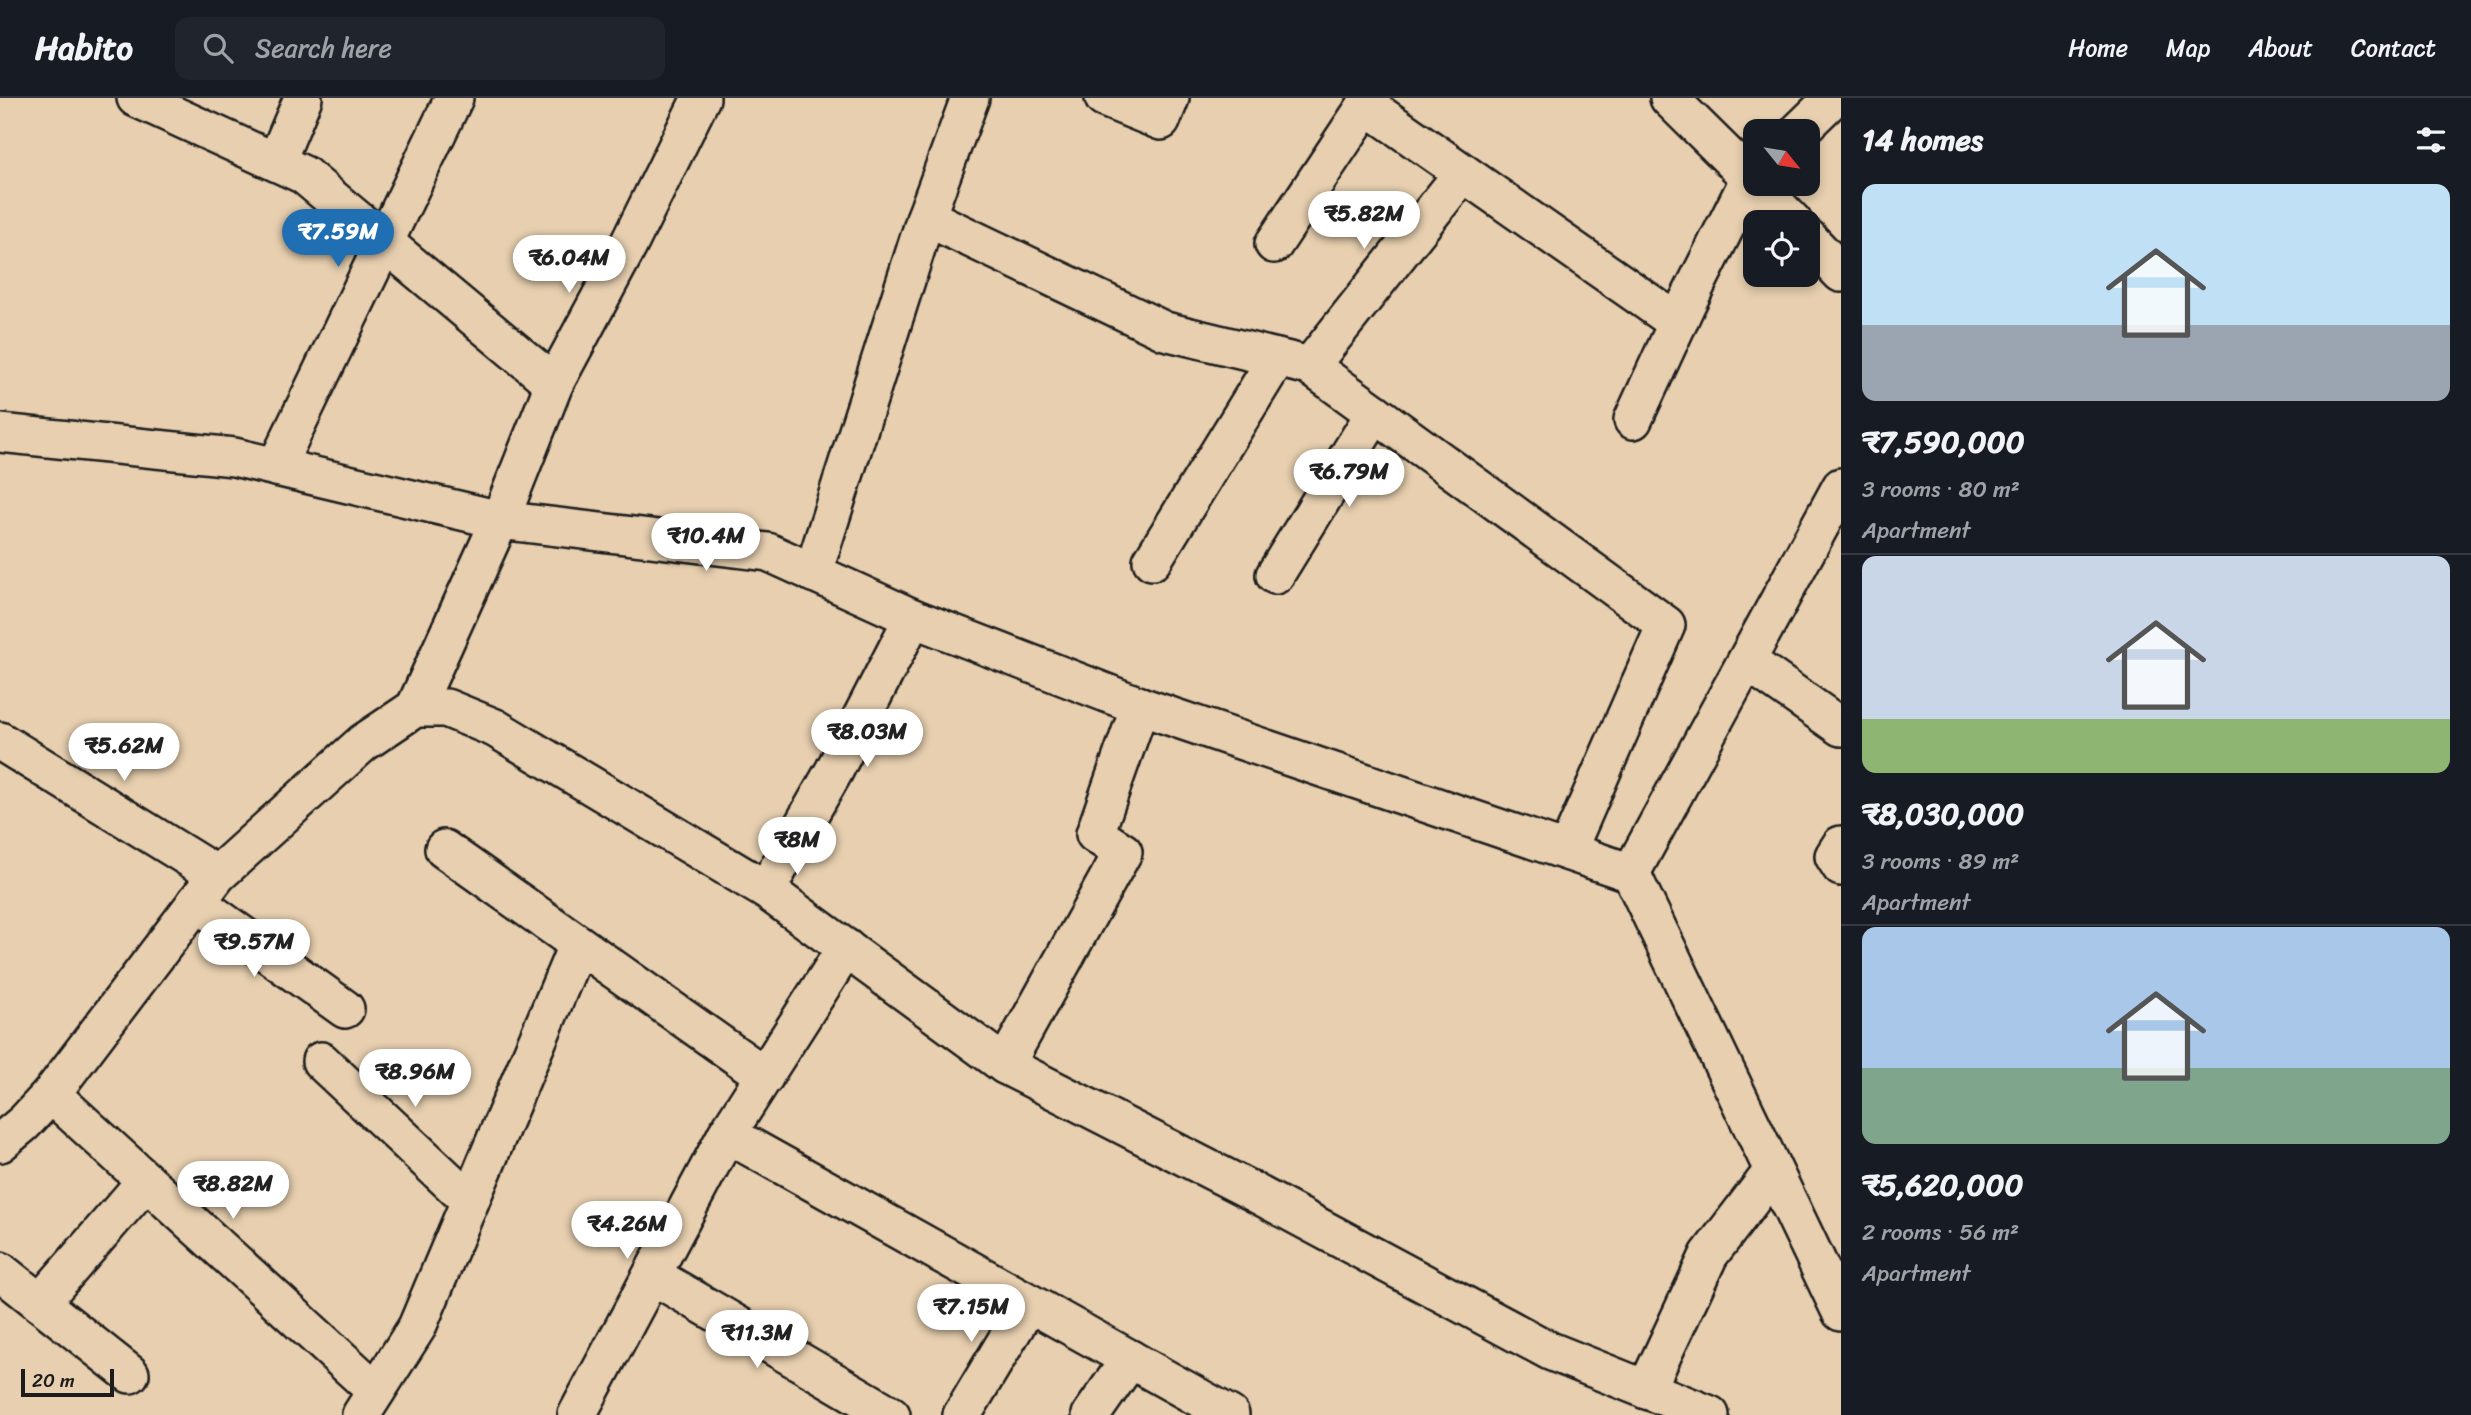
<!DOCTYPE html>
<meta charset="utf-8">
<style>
:root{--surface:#171b24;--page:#20242c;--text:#f1f3f6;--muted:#9ea1a6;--line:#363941;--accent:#1f6fb2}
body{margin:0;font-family:Sriracha,sans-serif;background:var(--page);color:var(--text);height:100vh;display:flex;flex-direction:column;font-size:26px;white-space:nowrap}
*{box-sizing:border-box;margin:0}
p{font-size:23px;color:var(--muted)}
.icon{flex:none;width:38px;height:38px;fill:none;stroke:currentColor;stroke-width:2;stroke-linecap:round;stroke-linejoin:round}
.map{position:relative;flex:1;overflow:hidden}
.details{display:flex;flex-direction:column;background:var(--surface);width:630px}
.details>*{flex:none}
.needle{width:46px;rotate:120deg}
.controls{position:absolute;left:1743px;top:21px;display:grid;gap:14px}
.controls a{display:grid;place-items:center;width:77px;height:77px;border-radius:14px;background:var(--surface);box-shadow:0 4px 10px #0003;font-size:35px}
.scale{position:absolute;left:21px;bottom:18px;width:93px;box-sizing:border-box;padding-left:7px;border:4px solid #1c1c1c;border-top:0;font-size:19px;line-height:24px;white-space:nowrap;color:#1c1c1c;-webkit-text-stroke:5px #e7cfaf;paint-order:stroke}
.price{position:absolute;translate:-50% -60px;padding:0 16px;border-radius:24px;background:#fff;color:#222;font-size:23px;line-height:46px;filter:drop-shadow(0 2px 4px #0008)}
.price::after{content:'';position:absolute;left:50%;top:42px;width:21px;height:16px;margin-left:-10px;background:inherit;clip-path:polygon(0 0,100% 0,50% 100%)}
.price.current{background:var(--accent);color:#fff}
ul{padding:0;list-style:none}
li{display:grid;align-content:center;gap:14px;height:371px;padding:0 21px}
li+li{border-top:2px solid var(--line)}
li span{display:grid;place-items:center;height:217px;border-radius:14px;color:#555}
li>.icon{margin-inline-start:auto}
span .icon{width:126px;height:126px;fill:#fffc;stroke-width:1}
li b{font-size:30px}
h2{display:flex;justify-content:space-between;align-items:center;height:84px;padding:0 21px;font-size:30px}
header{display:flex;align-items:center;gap:42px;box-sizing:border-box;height:98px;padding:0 35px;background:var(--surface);border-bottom:2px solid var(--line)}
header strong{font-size:33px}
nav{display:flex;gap:38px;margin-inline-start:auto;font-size:24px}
.search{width:490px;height:63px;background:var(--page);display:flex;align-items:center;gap:18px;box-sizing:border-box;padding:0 24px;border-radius:14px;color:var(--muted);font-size:26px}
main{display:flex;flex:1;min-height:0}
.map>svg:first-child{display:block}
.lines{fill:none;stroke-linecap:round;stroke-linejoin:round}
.minor-casing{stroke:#1c1c1c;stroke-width:42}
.minor{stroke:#e7cfaf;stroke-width:37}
</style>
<header>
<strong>Habito</strong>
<div class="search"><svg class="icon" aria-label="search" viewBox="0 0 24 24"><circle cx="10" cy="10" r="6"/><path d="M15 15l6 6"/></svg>Search here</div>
<nav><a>Home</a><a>Map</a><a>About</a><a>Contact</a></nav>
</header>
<main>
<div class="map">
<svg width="1841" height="1317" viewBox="0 0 1841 1317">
<rect width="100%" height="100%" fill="#e7cfaf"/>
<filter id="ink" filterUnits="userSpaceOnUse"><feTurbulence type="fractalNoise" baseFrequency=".0143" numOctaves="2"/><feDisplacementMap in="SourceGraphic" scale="14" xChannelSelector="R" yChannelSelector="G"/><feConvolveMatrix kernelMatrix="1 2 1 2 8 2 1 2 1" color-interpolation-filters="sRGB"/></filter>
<g filter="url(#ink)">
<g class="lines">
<defs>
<g id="minor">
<path d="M136,0l168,77 250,209"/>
<path d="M1104,0l57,23 9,-23"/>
<path d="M1669,0l86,85"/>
<path d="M1366,7l312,218"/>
<path d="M1799,33l34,-33"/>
<path d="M276,64l27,-64"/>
<path d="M1756,86l37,38"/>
<path d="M926,119l44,-119"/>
<path d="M1808,140l33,35"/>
<path d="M1274,146l97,-146"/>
<path d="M1310,268l153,-193"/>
<path d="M1633,322l53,-115 64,-127 5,-5"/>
<path d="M0,335l234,24 266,63 268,32 145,66 227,88 491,167 210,439"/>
<path d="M276,369l178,-369"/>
<path d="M1152,463l125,-203"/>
<path d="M813,475l113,-356 239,114 145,35 356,259 -99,226"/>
<path d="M1275,477l100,-162"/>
<path d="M1747,563l94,66"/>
<path d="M415,610l85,-188 54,-136 74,-138 73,-148"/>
<path d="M0,643l217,134"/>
<path d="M1841,747l-7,11 7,11"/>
<path d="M444,751l321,227"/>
<path d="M1631,775l210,-386"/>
<path d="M766,792l68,-119 79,-153"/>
<path d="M196,804l149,107"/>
<path d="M846,850l-119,186 503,281"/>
<path d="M321,963l149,140"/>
<path d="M1005,967l118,-213 -28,-18 45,-128"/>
<path d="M51,996l325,297"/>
<path d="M0,1045l24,-20 27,-29 166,-219 146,-132 52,-35h31l49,20 271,162 239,175 239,122 306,164 160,64"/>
<path d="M0,1173l130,103"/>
<path d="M652,1177l239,140"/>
<path d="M40,1205l106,-122"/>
<path d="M1646,1292l63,-135 64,-84"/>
<path d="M361,1317l56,-88 161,-383"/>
<path d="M577,1317l150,-281"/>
<path d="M962,1317l67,-112"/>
<path d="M1091,1317l39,-56"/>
</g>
</defs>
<use href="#minor" class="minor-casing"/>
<use href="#minor" class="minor"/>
</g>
</g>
</svg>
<div class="controls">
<a><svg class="needle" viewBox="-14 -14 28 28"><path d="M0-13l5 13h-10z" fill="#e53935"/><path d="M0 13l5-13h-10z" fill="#9ea1a6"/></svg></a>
<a><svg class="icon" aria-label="locate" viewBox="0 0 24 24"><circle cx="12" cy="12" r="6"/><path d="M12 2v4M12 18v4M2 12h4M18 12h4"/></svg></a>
</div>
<div class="scale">20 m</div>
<b class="price" style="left:1364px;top:153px">₹5.82M</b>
<b class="price current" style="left:338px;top:171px">₹7.59M</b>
<b class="price" style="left:569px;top:197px">₹6.04M</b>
<b class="price" style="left:1349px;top:411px">₹6.79M</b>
<b class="price" style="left:706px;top:475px">₹10.4M</b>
<b class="price" style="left:867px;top:671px">₹8.03M</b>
<b class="price" style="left:124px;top:685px">₹5.62M</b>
<b class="price" style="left:797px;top:779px">₹8M</b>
<b class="price" style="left:254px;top:881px">₹9.57M</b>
<b class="price" style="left:415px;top:1011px">₹8.96M</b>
<b class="price" style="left:233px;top:1123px">₹8.82M</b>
<b class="price" style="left:627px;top:1163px">₹4.26M</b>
<b class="price" style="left:971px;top:1246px">₹7.15M</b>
<b class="price" style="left:757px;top:1272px">₹11.3M</b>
</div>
<section class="details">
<h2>14 homes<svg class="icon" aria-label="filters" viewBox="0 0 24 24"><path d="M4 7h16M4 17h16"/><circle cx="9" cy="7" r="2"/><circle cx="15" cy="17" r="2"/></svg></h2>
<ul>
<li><span style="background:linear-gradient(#bfe0f5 65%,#9aa5b1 0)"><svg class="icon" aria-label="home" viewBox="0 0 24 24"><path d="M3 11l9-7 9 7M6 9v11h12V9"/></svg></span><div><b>₹7,590,000</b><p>3 rooms · 80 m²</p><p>Apartment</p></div></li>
<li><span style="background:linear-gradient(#c9d6e8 75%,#8fb573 0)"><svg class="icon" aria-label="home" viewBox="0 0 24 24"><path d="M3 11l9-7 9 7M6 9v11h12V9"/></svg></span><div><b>₹8,030,000</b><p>3 rooms · 89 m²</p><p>Apartment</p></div></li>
<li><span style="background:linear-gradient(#a9c7e8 65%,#7fa58c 0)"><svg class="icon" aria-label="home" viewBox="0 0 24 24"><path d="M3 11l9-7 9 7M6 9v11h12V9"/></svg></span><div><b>₹5,620,000</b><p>2 rooms · 56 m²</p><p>Apartment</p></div></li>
</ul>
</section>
</main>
